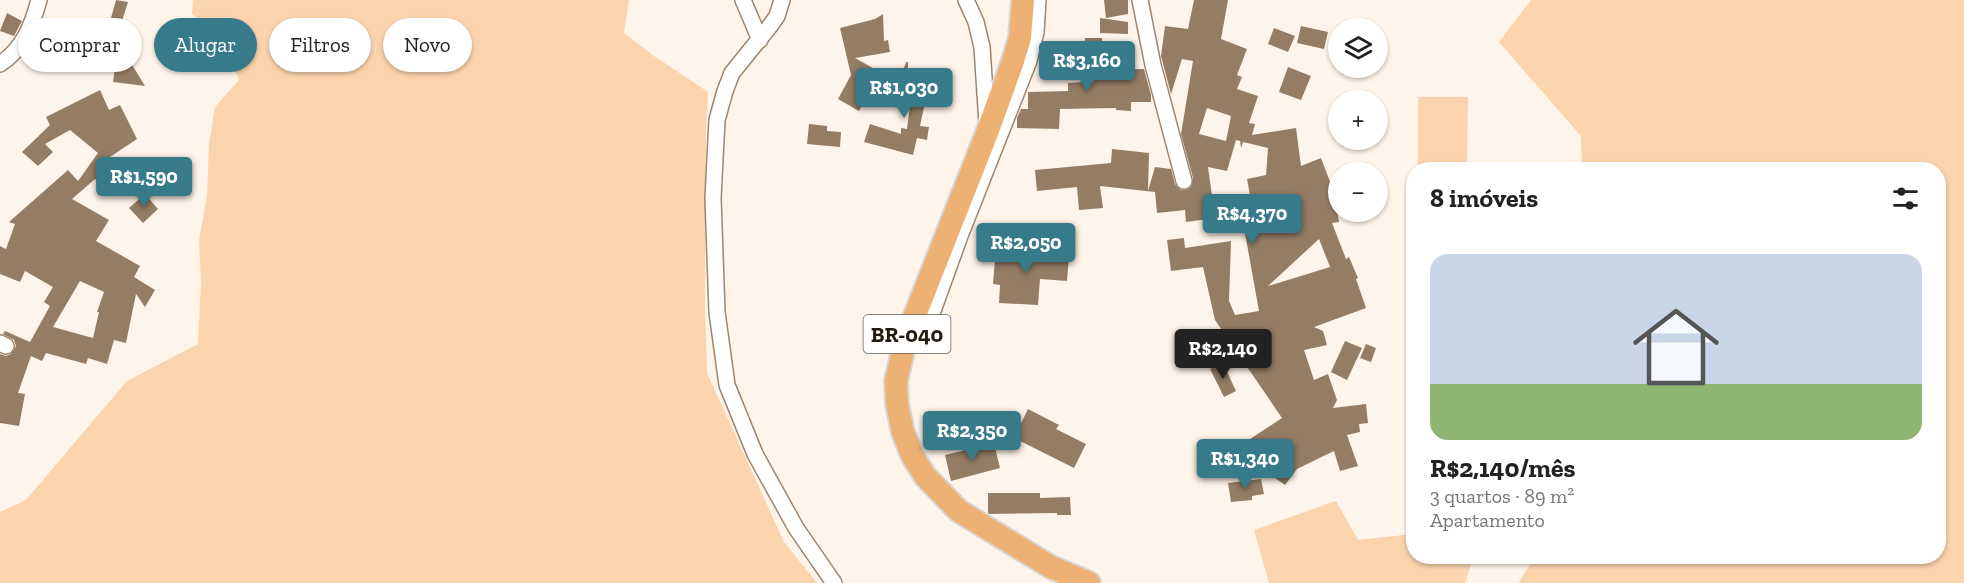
<!DOCTYPE html>
<html lang="pt">
<meta charset="utf-8">
<style>
:root{--surface:#fff;--page:#f2f2f2;--text:#222;--muted:#767676;--accent:#377a8a}
body{margin:0;font-family:"Zilla Slab",serif;background:var(--page);color:var(--text);height:100vh;display:flex;flex-direction:column;font-size:22px;white-space:nowrap}
*{box-sizing:border-box;margin:0}
p{font-size:20px;color:var(--muted)}
.icon{flex:none;width:33px;height:33px;fill:none;stroke:currentColor;stroke-width:2;stroke-linecap:round;stroke-linejoin:round}
.map{position:relative;flex:1;overflow:hidden}
.side{position:absolute;left:1406px;top:162px;width:540px;height:402px;display:flex;flex-direction:column;background:var(--surface);border-radius:24px;box-shadow:0 2px 4px #0004}
.side>*{flex:none}
.top-card{position:absolute;left:18px;top:18px;width:570px;height:54px;display:flex;gap:12px}
.buttons{position:absolute;left:1328px;top:18px;display:grid;gap:12px}
.buttons a{display:grid;place-items:center;width:60px;height:60px;border-radius:50%;background:var(--surface);box-shadow:0 2px 4px #0004;font-size:30px}
.price{position:absolute;translate:-50% -51px;padding:0 14px;border-radius:6px;background:var(--accent);color:#fff;font-size:20px;line-height:39px;filter:drop-shadow(0 2px 3px #0008)}
.price::after{content:'';position:absolute;left:50%;top:36px;width:18px;height:14px;margin-left:-9px;background:inherit;clip-path:polygon(0 0,100% 0,50% 100%)}
.price.current{background:#222;color:#fff}
ul{padding:0;list-style:none}
li{display:grid;align-content:center;gap:12px;height:318px;padding:0 24px}
li span{display:grid;place-items:center;height:186px;border-radius:18px;color:#555}
li>.icon{margin-inline-start:auto}
span .icon{width:108px;height:108px;fill:#fffc;stroke-width:1}
li b{font-size:26px}
h2{display:flex;justify-content:space-between;align-items:center;height:72px;padding:0 24px;font-size:26px}
.tag{padding:0 21px;border-radius:27px;background:var(--surface);box-shadow:0 2px 4px #0004;font-size:21px;line-height:54px}
.tag.current{background:var(--accent);color:#fff}
.map>svg:first-child{display:block}
.green{fill:#fbd3ac}
.building{fill:#957d65;fill-rule:evenodd}
.lines{fill:none;stroke-linecap:round;stroke-linejoin:round}
.minor-casing{stroke:#9e856d;stroke-width:18}
.highway-casing{stroke:#d7d6d4;stroke-width:26}
.minor{stroke:#fff;stroke-width:15}
.highway{stroke:#edb173;stroke-width:22}
.labels{text-anchor:middle;stroke-width:4.5;stroke-linejoin:round;paint-order:stroke}
.shield{fill:#fff;stroke:#655f58;stroke-width:1.5}
.shield-label{font-size:22px;font-weight:bold;fill:#231a10}
</style>
<div class="map">
<svg width="1964" height="583" viewBox="0 0 1964 583">
<rect width="100%" height="100%" fill="#fff4e9"/>
<g class="green">
<path d="M193,0h436l-5,33 30,23 54,36 -2,37 -1,177 2,67 77,169 33,41h-817v-71l26,-12 101,-119 71,-37 3,-63 -2,-40 8,-45 2,-52 6,-37 24,-27 -15,-41 -32,-25z"/>
<path d="M1531,0h433v583h-445l15,-26 404,-1v-386l-356,-1 -1,-33 -82,-94z"/>
<path d="M1418,97h50l-1,72h-49z"/>
<path d="M1336,501l22,39 55,-6v22l70,1 -11,4 -7,22h-196l-15,-53z"/>
</g>
<g class="building">
<path d="M116,0l12,2 -6,19 -11,-3z"/>
<path d="M1104,0h24v14l-22,4z"/>
<path d="M1194,0h34l-7,39 26,10 -10,26 5,2 -5,12 21,7 -9,27 6,1 -3,11 44,-7 5,38 20,-8 13,34 5,30 -7,1 14,36 3,-2 9,21 -2,1 10,29 -52,19 9,4 4,14 -23,5 10,30 14,-6 9,26 -4,8 33,-4 2,19 -9,1 1,8 -13,3 11,31 -18,5 -6,-20 -37,18 -12,16 -44,-31 10,-3 -4,-10 35,-23 -67,-98 -12,-53 -32,4 -4,-31 17,-2 1,10 46,-7 -2,60 6,14 24,-4 -18,-100 11,-5 -5,-27 19,-4 2,-27 -25,-6 -2,6 -1,-7 -4,-1 -9,31 -19,-4 7,51 -29,4 -1,-12 -28,3 -2,-21 -55,-6 3,22 -24,2 -2,-23 -40,4 -2,-21 76,-7 1,-14 37,4 -1,38 7,-24 16,2 4,15 6,6h5l5,-3 2,-9 -12,-44 12,-73 -11,-2 -11,35 -10,-38 4,-30 23,3zM1207,108l24,8 -5,25 -27,-7zM1319,239l11,28 -62,19z"/>
<path d="M7,13l15,8 -8,15 -14,-5z"/>
<path d="M883,14l1,27 4,-1 2,12 -35,6 25,14 -21,39 -21,-12 13,-24 -11,-47 35,-9z"/>
<path d="M1100,18l28,4v12l-28,-1z"/>
<path d="M120,26l13,3 -7,34h5l14,23 -32,-4z"/>
<path d="M1301,26l27,6 -4,17 -27,-6z"/>
<path d="M1274,28l21,8 -7,16 -20,-8z"/>
<path d="M49,35l14,8 -15,28 -15,-7z"/>
<path d="M193,38l12,16 -14,8 -11,-15z"/>
<path d="M1085,38h17l-1,34 32,-1v-2h11l7,26v7h-20v9l-15,-1v-2l-56,1 -1,20 -42,-1v-10l4,-9h7v-17l40,-1v-8l15,-1z"/>
<path d="M906,62h2v14l9,3 -2,6 13,3 -8,38 9,1 -2,13 -10,-2 -4,17 -49,-13 6,-18 31,10v-6l6,1 3,-24 -17,-6z"/>
<path d="M1288,67l23,9 -10,24 -22,-8z"/>
<path d="M100,90l9,20 11,-5 17,34 -33,22 16,11 -11,16 -14,-9 -23,20 37,21 -13,21 44,25 -6,11 21,13 -10,17 -9,-13 -10,49 -12,-3 -7,24 -19,-6 -2,6 -40,-11 -4,8 -11,-5 -13,37 7,1 -6,32 -19,-3v-69l6,2 5,-2 5,-8 -2,-6 -11,-6 2,-3 25,11 20,-36 -6,-4 9,-15 -28,-16 -5,11 -20,-8v-28l6,3 9,-25 -6,-2 59,-52 10,11 20,-28 -28,-23 -25,14 8,8 -15,14 -16,-14 28,-27 -4,-8zM80,281l24,11 -7,20h2l-6,26 -40,-11z"/>
<path d="M809,124l18,2v5l14,1 -1,15 -33,-3z"/>
<path d="M145,194l13,15 -15,14 -14,-15z"/>
<path d="M996,247l73,9 -2,25 -27,-2 -2,26 -39,-2 1,-18 -7,-1z"/>
<path d="M1345,341l17,7 -15,32 -16,-8z"/>
<path d="M1366,344l10,4 -5,14 -11,-4z"/>
<path d="M1223,363l13,28 -12,6 -14,-28z"/>
<path d="M1028,409l31,16 -3,4 30,15 -12,24 -60,-30z"/>
<path d="M994,443l6,25 -49,13 -6,-26z"/>
<path d="M1261,479l3,15 -12,2v4l-21,2 -3,-19z"/>
<path d="M988,493h52v5l30,-1 1,18h-14v-2l-67,1 -2,-1z"/>
</g>
<g class="lines">
<defs>
<g id="minor">
<path d="M743,0l17,40"/>
<path d="M782,0l-5,16 -7,10 -38,47 -7,18 -8,29 -4,78 4,114 10,73 28,69 41,74 38,55"/>
<path d="M966,0l10,22 6,25 5,77"/>
<path d="M1140,0l13,65 31,116"/>
<path d="M0,64c23,-15 32,-38 39,-64"/>
<path d="M906,338l13,1 6,-6 35,-97 69,-175 7,-29 2,-32"/>
<path d="M0,343l6,3"/>
</g>
<path id="highway" d="M1023,0l-3,38 -8,26 -25,69 -81,205 -10,43 1,23 6,28 9,23 13,21 34,35 92,56 38,16"/>
</defs>
<use href="#minor" class="minor-casing"/>
<use href="#highway" class="highway-casing"/>
<use href="#minor" class="minor"/>
<use href="#highway" class="highway"/>
</g>
<g class="labels">
<rect class="shield" x="863.5" y="315" width="87" height="38" rx="4.5"/>
<g class="shield-label">
<text x="907" y="342">BR-040</text>
</g>
</g>
</svg>
<div class="buttons">
<a><svg class="icon" aria-label="layers" viewBox="0 0 24 24"><path d="M12 4l9 5-9 5-9-5zM3 14l9 5 9-5"/></svg></a>
<a>+</a>
<a>−</a>
</div>
<b class="price" style="left:1087px;top:92px">R$3,160</b>
<b class="price" style="left:904px;top:119px">R$1,030</b>
<b class="price" style="left:144px;top:208px">R$1,590</b>
<b class="price" style="left:1252px;top:245px">R$4,370</b>
<b class="price" style="left:1026px;top:274px">R$2,050</b>
<b class="price current" style="left:1223px;top:380px">R$2,140</b>
<b class="price" style="left:972px;top:462px">R$2,350</b>
<b class="price" style="left:1245px;top:490px">R$1,340</b>
<div class="top-card">
<a class="tag">Comprar</a>
<a class="tag current">Alugar</a>
<a class="tag">Filtros</a>
<a class="tag">Novo</a>
</div>
<section class="side">
<h2>8 imóveis<svg class="icon" aria-label="filters" viewBox="0 0 24 24"><path d="M4 7h16M4 17h16"/><circle cx="9" cy="7" r="2"/><circle cx="15" cy="17" r="2"/></svg></h2>
<ul>
<li><span style="background:linear-gradient(#c9d6e8 70%,#8fb573 0)"><svg class="icon" aria-label="home" viewBox="0 0 24 24"><path d="M3 11l9-7 9 7M6 9v11h12V9"/></svg></span><div><b>R$2,140/mês</b><p>3 quartos · 89 m²</p><p>Apartamento</p></div></li>
</ul>
</section>
</div>
